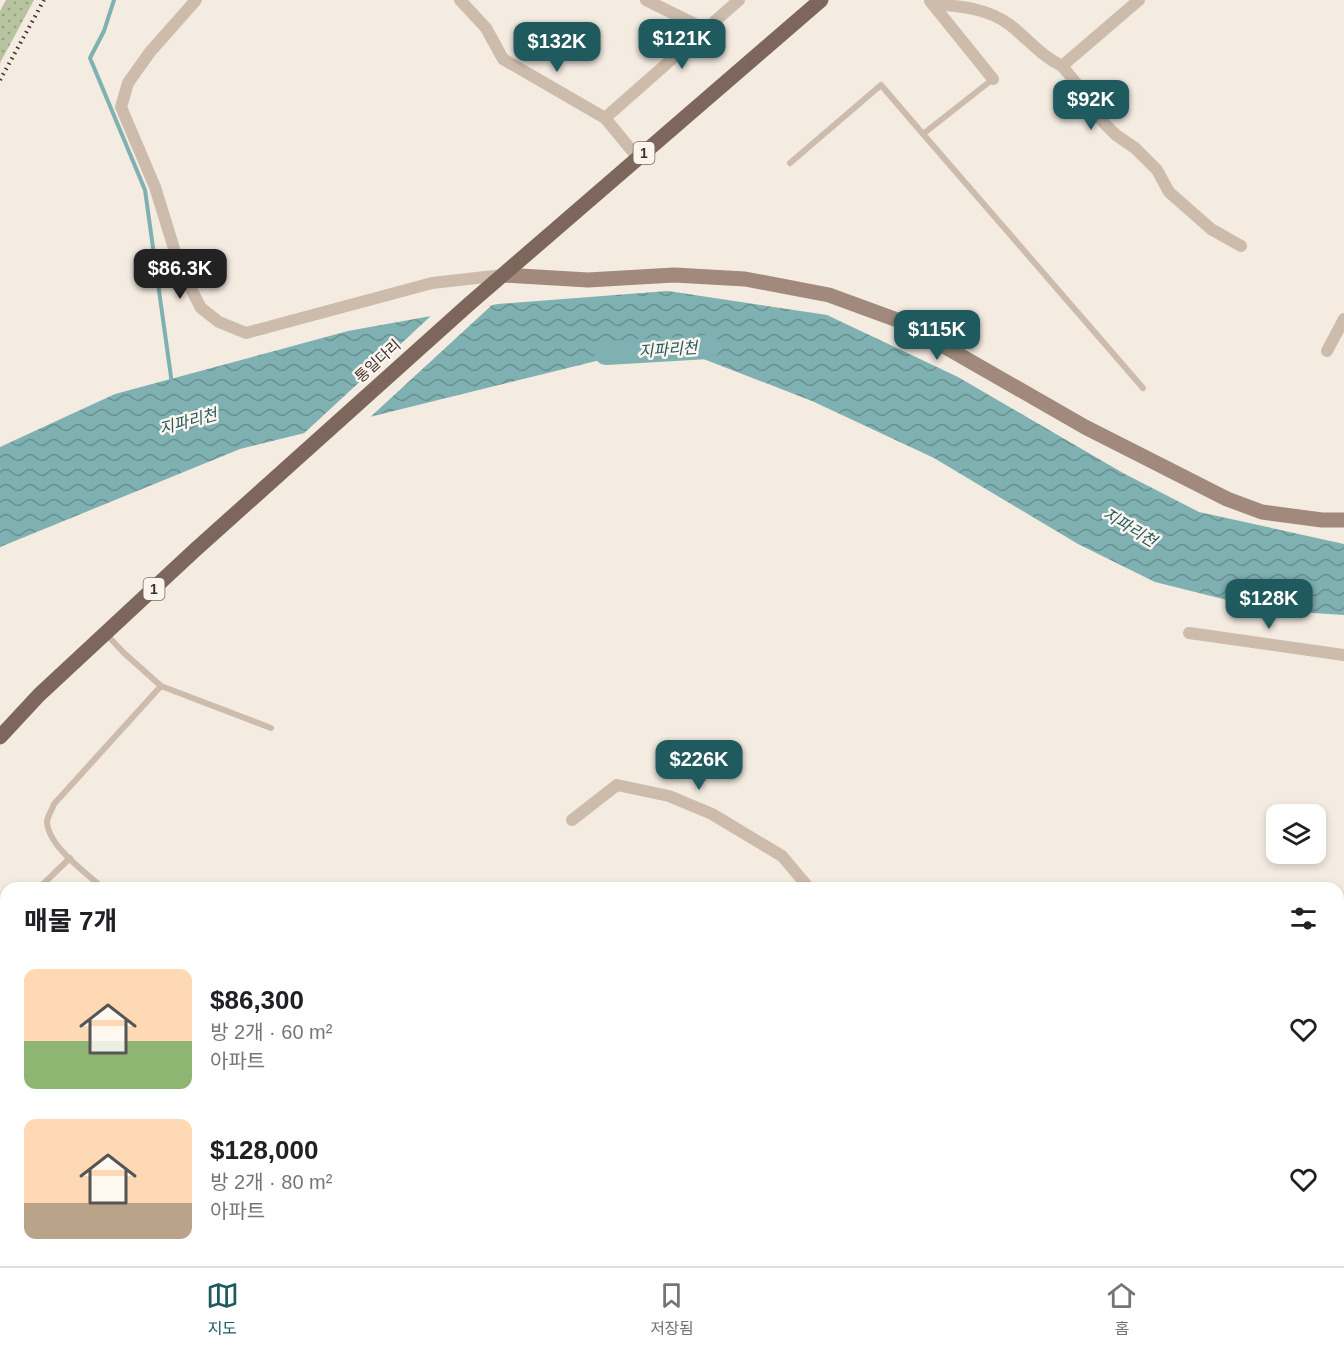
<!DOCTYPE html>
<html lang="ko">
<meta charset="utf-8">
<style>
:root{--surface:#fff;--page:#f2f2f2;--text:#202124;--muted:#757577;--line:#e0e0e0;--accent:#1f5a5e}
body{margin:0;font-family:Arial,"Noto Sans KR",sans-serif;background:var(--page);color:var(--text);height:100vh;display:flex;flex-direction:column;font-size:22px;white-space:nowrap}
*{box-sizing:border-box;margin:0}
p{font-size:20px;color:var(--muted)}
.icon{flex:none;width:33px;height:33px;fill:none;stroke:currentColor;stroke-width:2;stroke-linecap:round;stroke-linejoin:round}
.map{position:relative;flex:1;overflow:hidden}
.details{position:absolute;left:0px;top:882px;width:1344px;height:384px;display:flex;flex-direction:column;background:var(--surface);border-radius:18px 18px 0 0;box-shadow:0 3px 9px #0003}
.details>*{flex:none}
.fabs{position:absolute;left:1266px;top:804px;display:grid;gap:12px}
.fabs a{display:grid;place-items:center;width:60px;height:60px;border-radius:12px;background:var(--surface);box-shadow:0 3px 9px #0003;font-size:30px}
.price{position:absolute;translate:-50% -51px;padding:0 14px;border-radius:12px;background:var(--accent);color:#fff;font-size:20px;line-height:39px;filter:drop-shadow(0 2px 3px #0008)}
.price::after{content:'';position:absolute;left:50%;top:36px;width:18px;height:14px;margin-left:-9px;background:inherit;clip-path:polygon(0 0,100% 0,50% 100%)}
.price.on{background:#222;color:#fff}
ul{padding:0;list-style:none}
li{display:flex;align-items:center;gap:18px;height:150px;padding:0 24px}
li span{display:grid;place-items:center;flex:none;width:168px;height:120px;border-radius:12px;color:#555}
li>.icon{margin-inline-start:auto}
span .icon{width:72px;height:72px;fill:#fffc;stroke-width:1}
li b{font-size:26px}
h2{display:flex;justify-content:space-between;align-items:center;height:72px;padding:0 24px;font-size:26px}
.tabs{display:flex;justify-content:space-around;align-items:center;height:84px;border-top:2px solid var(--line);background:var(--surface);font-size:16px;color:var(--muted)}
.tabs a{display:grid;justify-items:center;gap:3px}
.tabs .on{color:var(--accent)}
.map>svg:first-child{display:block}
.grass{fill:url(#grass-dots)}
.water{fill:url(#water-waves)}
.pier{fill:#f4ebe1}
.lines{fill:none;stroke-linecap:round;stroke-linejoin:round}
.stream{stroke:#7fb0b2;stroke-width:4}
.river{stroke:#7fb0b2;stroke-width:24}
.lane{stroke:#cdbbac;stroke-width:6}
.street{stroke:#cdbbac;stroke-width:12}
.secondary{stroke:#a18a7d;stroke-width:15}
.primary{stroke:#7d675c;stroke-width:15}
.rail{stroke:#3b302b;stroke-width:4;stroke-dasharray:1.5 4.5;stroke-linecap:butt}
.labels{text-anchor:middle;stroke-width:5;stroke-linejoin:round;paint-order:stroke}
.shield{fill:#fbf5ee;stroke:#756b66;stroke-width:1.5}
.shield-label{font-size:14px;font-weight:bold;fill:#3b302b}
.street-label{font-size:15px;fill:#3b302b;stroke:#fbf5ee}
.water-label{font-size:16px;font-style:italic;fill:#1f5a5e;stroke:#fbf5ee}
</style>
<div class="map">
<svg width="1344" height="1266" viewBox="0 0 1344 1266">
<defs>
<pattern id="grass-dots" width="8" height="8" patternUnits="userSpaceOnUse" patternTransform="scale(1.5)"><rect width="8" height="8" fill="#b8c4a0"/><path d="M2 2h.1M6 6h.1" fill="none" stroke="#97a083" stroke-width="1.8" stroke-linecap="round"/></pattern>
<pattern id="water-waves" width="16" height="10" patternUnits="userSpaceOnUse" patternTransform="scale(1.5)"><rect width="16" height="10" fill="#7fb0b2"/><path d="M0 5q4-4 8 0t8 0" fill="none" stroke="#699091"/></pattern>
</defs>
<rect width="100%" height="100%" fill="#f4ebe1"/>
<path class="grass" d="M6,0h28l-34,63v-52z"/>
<path class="water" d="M668,291l159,24 131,62 165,96 76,39 145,32v71l-77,-5 -112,-28 -77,-38 -144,-86 -122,-57 -147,-57 -425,105 -240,98v-100l115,-53 233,-63 150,-27z"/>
<path class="pier" d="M492,305l-126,116 -66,16 134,-124z"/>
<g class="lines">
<path class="stream" d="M114,0l-10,31 -14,27 55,132 27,194"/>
<path class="river" d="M606,353l102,-6"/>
<g class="lane">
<path d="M993,79l-70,55 220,254"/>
<path d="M790,163l91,-78 42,49"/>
<path d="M106,634l18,19 37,33 110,42"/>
<path d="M39,888l31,-30"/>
<path d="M103,888c-17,-15 -55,-42 -56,-66 0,-5 5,-12 7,-18l107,-118"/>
</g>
<g class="street">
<path d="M196,0l-46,52 -22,31 -7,24 34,80 25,81 21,40 18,14 27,11 186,-50 71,-8"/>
<path d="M460,0l26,28 17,31 102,59 33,40"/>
<path d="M646,0l59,29"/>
<path d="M1139,0l-77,66 19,23 15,26 20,20 19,13 22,22 12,22 42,37 30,17"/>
<path d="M930,1l63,78"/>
<path d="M933,4c26,2 55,4 77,21 18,14 31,31 52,41"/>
<path d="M605,118l134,-118"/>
<path d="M1327,351l17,-32"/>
<path d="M1189,633l155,22"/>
<path d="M572,820l45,-35 52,11 43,18 70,42 27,32"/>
<path d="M0,964l6,6"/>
<path d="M1338,1173l6,4"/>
<path d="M1338,1227l6,-6"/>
<path d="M937,1266l6,-6"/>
<path d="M985,1266v-6"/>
<path d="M1292,1266l8,-6"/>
</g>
<path class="secondary" d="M503,275l85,5 86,-5 71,4 84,16 71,26 185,106 142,72 35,13 60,8h22"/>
<path class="primary" d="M0,737l39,-42 156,-145 273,-245 353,-305"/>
<path class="rail" d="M0,80l44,-80"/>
</g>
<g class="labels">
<g class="shield">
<rect x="633.5" y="142" width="21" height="22" rx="4.5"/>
<rect x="143.5" y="578" width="21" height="22" rx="4.5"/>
</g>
<g class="shield-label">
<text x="644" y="158">1</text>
<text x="154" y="594">1</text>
</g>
<g class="street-label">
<text transform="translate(378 361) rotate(-42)" y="5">통일다리</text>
</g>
<g class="water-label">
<text transform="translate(668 349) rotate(-4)" y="6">지파리천</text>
<text transform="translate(188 421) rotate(-15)" y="6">지파리천</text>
<text transform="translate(1130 527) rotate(31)" y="6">지파리천</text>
</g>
</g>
</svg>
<div class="fabs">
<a><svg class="icon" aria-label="layers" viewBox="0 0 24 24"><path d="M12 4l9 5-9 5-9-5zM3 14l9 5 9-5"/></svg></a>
</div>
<b class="price" style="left:682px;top:70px">$121K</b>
<b class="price" style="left:557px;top:73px">$132K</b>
<b class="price" style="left:1091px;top:131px">$92K</b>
<b class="price on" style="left:180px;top:300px">$86.3K</b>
<b class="price" style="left:937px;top:361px">$115K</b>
<b class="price" style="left:1269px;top:630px">$128K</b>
<b class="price" style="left:699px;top:791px">$226K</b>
<section class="details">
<h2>매물 7개<svg class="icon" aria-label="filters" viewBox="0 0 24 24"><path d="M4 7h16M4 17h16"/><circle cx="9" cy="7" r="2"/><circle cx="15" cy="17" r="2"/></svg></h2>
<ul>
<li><span style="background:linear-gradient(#ffd9b3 60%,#8fb573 0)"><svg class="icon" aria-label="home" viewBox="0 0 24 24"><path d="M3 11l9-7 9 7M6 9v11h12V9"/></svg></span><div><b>$86,300</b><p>방 2개 · 60 m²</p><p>아파트</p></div><svg class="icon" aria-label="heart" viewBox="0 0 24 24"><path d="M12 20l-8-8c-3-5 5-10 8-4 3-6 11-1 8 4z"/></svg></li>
<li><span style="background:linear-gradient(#ffd9b3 70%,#b9a48a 0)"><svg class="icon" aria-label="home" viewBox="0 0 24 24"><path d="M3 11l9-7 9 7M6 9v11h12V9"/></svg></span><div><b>$128,000</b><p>방 2개 · 80 m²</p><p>아파트</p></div><svg class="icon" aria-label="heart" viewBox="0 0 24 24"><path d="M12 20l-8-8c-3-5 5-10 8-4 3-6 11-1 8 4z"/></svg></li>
</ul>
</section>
</div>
<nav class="tabs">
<a class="on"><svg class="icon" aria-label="map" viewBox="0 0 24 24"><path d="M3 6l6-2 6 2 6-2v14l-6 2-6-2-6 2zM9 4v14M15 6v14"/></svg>지도</a>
<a><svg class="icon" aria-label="saved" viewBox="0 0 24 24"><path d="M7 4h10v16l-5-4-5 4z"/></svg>저장됨</a>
<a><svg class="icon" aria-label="home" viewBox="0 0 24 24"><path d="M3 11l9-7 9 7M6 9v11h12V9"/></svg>홈</a>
</nav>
